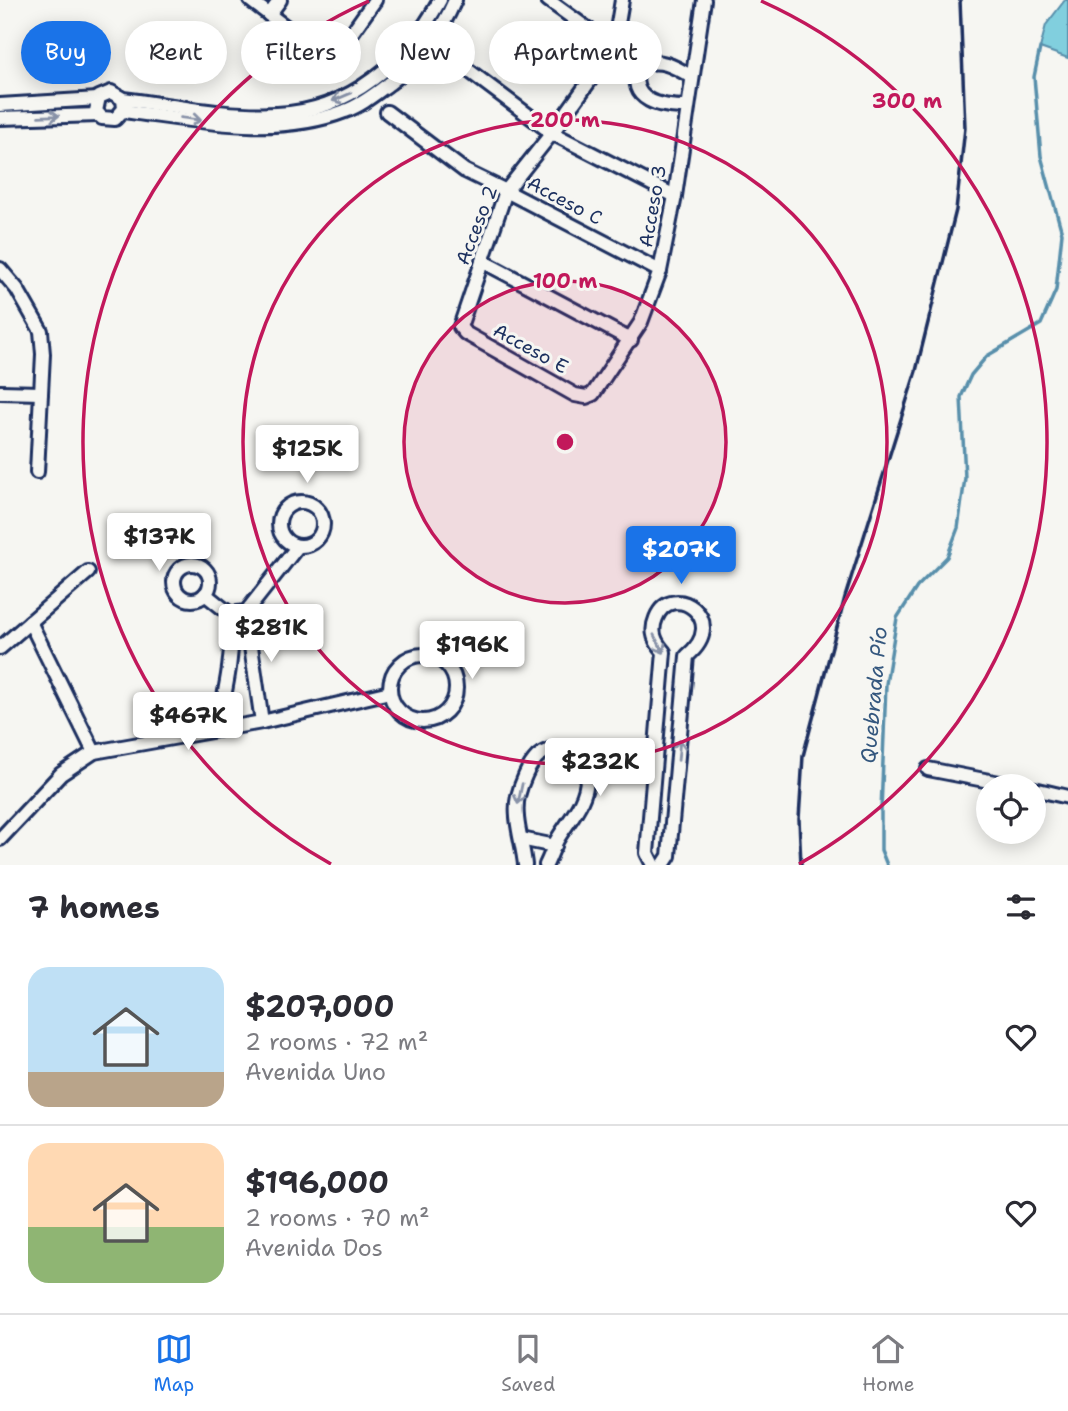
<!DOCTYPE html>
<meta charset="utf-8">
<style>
:root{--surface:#fff;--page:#f7f7f7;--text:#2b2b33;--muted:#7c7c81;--line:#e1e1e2;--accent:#1a73e8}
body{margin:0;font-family:"Shantell Sans",sans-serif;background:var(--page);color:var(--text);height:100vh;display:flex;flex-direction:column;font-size:26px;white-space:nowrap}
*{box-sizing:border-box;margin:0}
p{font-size:23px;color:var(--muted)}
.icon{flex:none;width:38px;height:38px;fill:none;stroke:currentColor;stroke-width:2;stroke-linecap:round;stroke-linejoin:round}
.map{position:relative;height:865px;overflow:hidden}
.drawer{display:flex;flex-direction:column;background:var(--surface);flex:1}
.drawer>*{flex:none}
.top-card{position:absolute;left:21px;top:21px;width:700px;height:63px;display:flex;gap:14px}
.tools{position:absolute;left:976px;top:774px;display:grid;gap:14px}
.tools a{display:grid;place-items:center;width:70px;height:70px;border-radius:50%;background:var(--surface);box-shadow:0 4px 18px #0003;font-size:35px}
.price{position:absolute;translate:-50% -60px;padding:0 16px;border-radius:7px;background:#fff;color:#222;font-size:23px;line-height:46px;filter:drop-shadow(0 2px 4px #0008)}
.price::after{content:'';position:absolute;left:50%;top:42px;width:21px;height:16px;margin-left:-10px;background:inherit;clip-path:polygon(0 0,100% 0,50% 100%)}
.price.active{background:var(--accent);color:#fff}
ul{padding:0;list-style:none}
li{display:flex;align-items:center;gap:21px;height:175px;padding:0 28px}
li+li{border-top:2px solid var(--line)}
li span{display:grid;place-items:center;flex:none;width:196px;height:140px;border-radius:21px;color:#555}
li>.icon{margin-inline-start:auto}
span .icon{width:84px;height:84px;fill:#fffc;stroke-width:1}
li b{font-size:30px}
h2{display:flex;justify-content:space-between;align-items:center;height:84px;padding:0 28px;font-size:30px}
.chip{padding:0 24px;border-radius:32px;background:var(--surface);box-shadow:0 4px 18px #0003;font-size:24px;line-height:63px}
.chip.active{background:var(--accent);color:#fff}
.tabs{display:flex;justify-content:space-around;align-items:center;height:98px;border-top:2px solid var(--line);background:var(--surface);font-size:19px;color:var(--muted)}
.tabs a{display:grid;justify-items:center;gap:4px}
.tabs .active{color:var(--accent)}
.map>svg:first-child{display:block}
.water{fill:#81cfde;stroke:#588fab;stroke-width:2}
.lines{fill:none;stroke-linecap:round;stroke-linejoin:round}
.stream{stroke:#588fab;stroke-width:3.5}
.street-casing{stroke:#1b2f5e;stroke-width:18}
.street{stroke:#f6f6f2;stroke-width:12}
.rail{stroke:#1b2f5e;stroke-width:3.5}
.oneway{stroke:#8892a8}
.ring{fill:none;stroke:#c2185b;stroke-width:3.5}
.labels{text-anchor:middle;stroke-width:6;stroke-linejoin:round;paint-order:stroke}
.street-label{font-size:19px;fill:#1b2f5e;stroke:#f6f6f2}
.water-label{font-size:21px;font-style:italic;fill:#34577e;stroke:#f6f6f2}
.centre{fill:#c2185b;stroke:#f6f6f2;stroke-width:3.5}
.ring-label{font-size:21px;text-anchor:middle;font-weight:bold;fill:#c2185b;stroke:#f6f6f2;stroke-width:6;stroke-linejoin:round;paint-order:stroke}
</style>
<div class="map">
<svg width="1068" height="865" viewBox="0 0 1068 865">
<rect width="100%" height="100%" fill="#f6f6f2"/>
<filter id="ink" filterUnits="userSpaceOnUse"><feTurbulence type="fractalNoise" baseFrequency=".0143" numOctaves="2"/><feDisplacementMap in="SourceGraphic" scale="14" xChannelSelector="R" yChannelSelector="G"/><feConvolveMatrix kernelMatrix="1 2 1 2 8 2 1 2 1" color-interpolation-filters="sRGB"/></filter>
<g filter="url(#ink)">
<path class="water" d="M1065,0h3v58l-28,-10 6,-23z"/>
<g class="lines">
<path class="stream" d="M887,865l-6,-15v-39l5,-127 11,-66 20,-31 30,-30 11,-29 7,-50 -4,-81 10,-22 16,-19 54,-32 15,-34 6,-57 -21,-77 -7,-79 6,-29"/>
<defs>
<g id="street">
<path d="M250,0l70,53 13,1 6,-3 36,-51"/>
<path d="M548,0l91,66"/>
<path d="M622,0l-8,47 -62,86 -46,58 -46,136 5,6 110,62 11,2 7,-3 48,-72 19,-51 15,-75 29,-196"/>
<path d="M269,15l11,-15"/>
<path d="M448,55l104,78 123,63"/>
<path d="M123,99l1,10 -9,10 -13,-1 -6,-7 3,-14 12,-5 12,7c50,6 103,18 154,15 73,-3 130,-53 163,-114"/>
<path d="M0,105l98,-6"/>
<path d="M688,107c-26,0 -62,-5 -49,-41 20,-9 35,0 53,11"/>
<path d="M123,111c73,9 152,27 222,0 17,-6 31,-18 45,-28 30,-23 50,-48 65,-83"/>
<path d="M387,112l78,59 41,20 154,80"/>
<path d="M0,118l99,-3"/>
<path d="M482,261l149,79"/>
<path d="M0,269l17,20 24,42 2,23 -6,118"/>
<path d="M0,392l41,1"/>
<circle cx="301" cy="524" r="22"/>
<circle cx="192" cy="582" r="18"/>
<path d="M205,594l25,20 16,-2 52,-66"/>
<path d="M246,612l16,110"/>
<path d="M30,622l64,130"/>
<path d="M0,648l88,-76"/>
<circle cx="423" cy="688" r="33"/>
<path d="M217,730c8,-38 18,-77 13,-116"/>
<path d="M928,769l87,17"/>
<path d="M1034,789l34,8"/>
<path d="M0,839l61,-65 33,-22 168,-30 128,-30"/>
<path d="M521,839l34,7"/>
<path d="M525,865c-2,-22 -12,-47 -7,-69 3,-12 10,-30 19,-39 19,-17 50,-6 50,21 0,24 -19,43 -30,62 -4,8 -7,17 -11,25"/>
<path d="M653,865l-6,-12 17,-201c-9,-10 -14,-20 -8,-34 16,-39 75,2 31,38l-18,200 -6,9"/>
</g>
</defs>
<use href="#street" class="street-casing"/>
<use href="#street" class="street"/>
<path class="rail" d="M801,865l-2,-46 4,-63 42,-159 71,-226 40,-161 9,-82 -5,-128"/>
</g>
<defs><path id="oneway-shaft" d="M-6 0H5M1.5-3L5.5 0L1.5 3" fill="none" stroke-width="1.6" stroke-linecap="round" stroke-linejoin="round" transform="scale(1.75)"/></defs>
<g class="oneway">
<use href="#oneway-shaft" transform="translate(342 97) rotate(157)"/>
<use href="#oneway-shaft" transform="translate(49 116) rotate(-2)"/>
<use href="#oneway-shaft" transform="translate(191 119) rotate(7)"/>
<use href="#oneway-shaft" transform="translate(659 644) rotate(61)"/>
<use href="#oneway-shaft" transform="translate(679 750) rotate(-85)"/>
<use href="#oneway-shaft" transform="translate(520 794) rotate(102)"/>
</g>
</g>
<circle cx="565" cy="442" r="161" fill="#c2185b" fill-opacity=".12"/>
<g class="ring">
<circle cx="565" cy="442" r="161"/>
<circle cx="565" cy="442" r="322"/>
<path d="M331 864A483 483 0 0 1 369 1M761 1A483 483 0 0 1 799 864"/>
</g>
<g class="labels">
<g class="street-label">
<text transform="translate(565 200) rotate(28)" y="7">Acceso C</text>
<text transform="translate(652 206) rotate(-80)" y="7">Acceso 3</text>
<text transform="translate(476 225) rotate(-69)" y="7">Acceso 2</text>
<text transform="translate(531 348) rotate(29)" y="7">Acceso E</text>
</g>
<g class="water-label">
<text transform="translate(874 695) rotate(-85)" y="7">Quebrada Pío</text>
</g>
</g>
<circle cx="565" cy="442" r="10" class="centre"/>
<g class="ring-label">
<text x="907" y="108">300 m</text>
<text x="565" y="127">200 m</text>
<text x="565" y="288">100 m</text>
</g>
</svg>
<div class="tools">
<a><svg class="icon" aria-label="locate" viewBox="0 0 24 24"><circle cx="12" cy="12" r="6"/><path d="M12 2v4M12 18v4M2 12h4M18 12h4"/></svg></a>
</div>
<b class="price" style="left:307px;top:485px">$125K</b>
<b class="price" style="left:159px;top:573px">$137K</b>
<b class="price active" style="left:681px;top:586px">$207K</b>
<b class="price" style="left:271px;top:664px">$281K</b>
<b class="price" style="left:472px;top:681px">$196K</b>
<b class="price" style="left:188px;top:752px">$467K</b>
<b class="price" style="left:600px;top:798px">$232K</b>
<div class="top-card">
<a class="chip active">Buy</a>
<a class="chip">Rent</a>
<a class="chip">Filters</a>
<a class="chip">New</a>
<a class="chip">Apartment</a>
</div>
</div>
<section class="drawer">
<h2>7 homes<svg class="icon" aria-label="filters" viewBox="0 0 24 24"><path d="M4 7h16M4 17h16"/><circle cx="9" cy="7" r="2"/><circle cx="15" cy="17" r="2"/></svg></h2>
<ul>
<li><span style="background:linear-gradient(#bfe0f5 75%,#b9a48a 0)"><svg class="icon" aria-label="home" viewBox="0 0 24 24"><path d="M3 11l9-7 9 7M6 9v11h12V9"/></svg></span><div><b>$207,000</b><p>2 rooms · 72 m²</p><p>Avenida Uno</p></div><svg class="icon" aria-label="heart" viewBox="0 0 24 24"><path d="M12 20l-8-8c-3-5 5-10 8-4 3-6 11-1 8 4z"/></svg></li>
<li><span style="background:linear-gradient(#ffd9b3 60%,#8fb573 0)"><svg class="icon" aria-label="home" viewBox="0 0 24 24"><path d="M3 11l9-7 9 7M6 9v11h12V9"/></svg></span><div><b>$196,000</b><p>2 rooms · 70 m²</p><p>Avenida Dos</p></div><svg class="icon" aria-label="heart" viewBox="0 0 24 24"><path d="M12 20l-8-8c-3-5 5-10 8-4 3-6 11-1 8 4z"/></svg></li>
</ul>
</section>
<nav class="tabs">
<a class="active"><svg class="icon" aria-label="map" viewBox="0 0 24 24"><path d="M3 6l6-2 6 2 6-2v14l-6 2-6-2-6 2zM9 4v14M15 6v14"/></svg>Map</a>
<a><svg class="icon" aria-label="saved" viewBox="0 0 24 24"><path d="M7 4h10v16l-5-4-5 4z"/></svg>Saved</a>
<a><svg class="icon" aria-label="home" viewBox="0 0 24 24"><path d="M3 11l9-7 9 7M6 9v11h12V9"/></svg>Home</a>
</nav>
